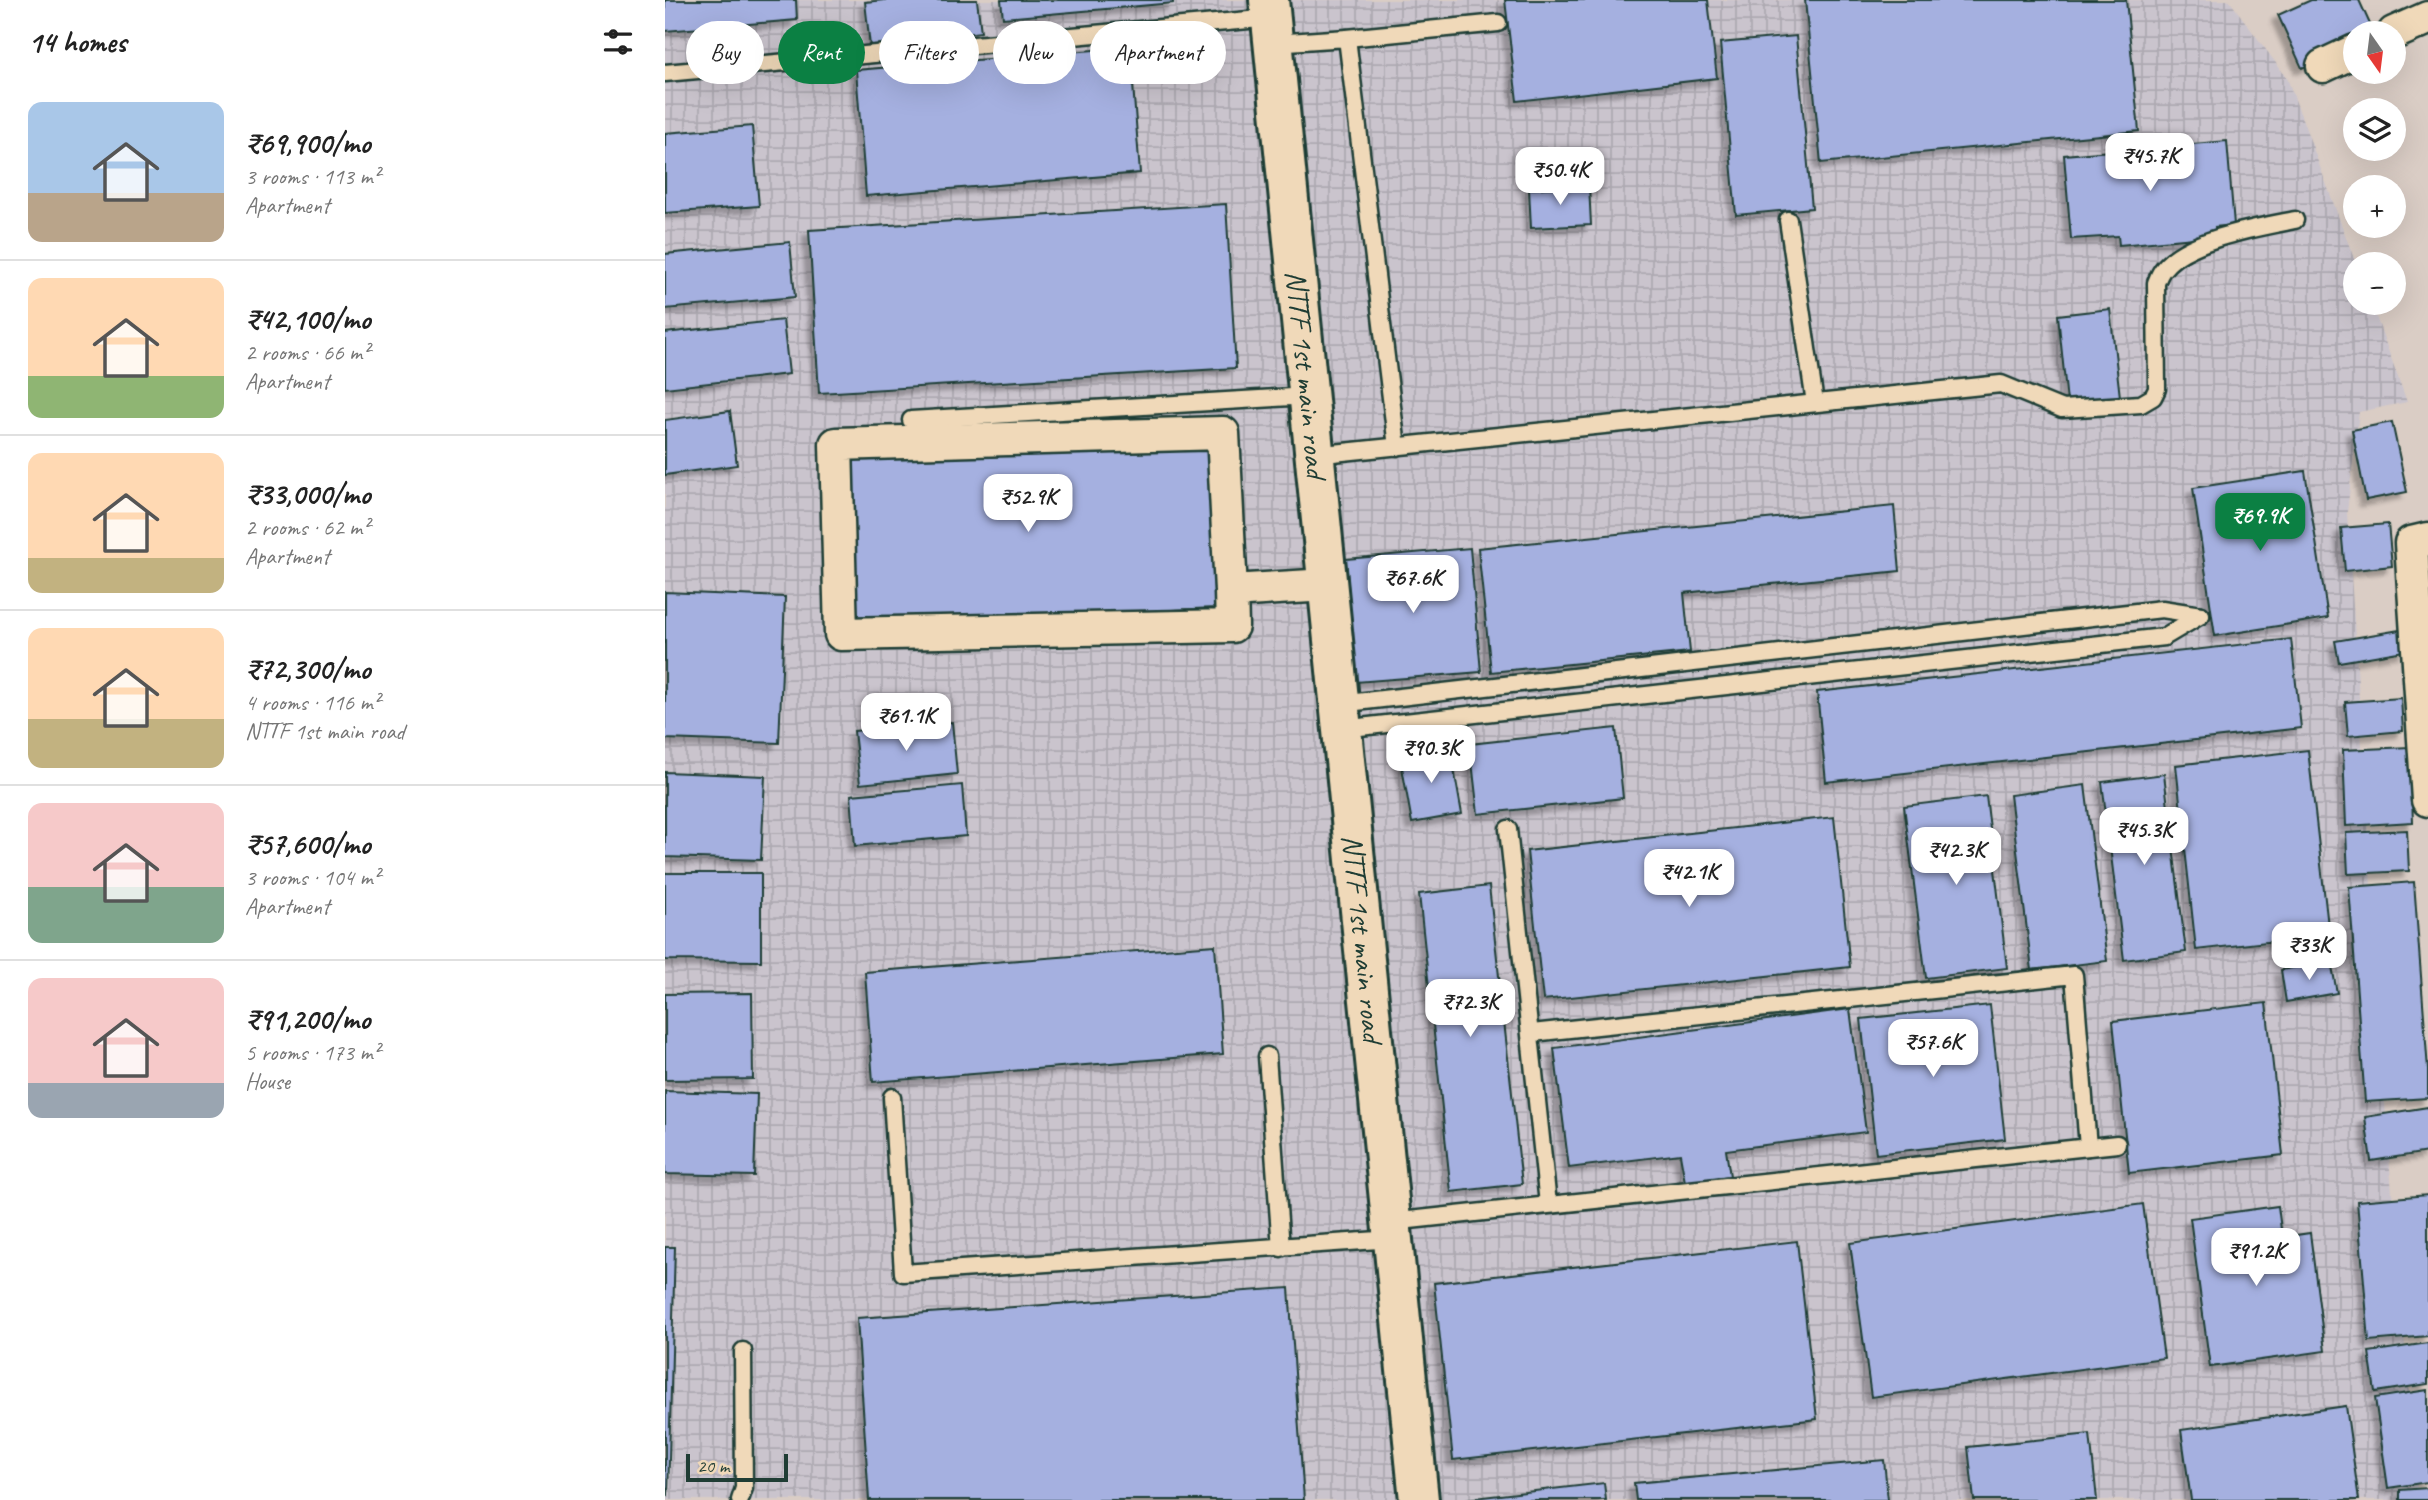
<!DOCTYPE html>
<meta charset="utf-8">
<style>
:root{--surface:#fff;--page:#f2f2f2;--text:#222;--muted:#767676;--line:#e0e0e0;--accent:#0b8043}
body{margin:0;font-family:Caveat,sans-serif;background:var(--page);color:var(--text);height:100vh;display:flex;flex-direction:column;font-size:26px;white-space:nowrap}
*{box-sizing:border-box;margin:0}
p{font-size:23px;color:var(--muted)}
.icon{flex:none;width:38px;height:38px;fill:none;stroke:currentColor;stroke-width:2;stroke-linecap:round;stroke-linejoin:round}
.map{position:relative;flex:1;overflow:hidden}
.panel{display:flex;flex-direction:column;background:var(--surface);width:665px}
.panel>*{flex:none}
.top-card{position:absolute;left:21px;top:21px;width:665px;height:63px;display:flex;gap:14px}
.needle{width:46px;rotate:166deg}
.fabs{position:absolute;left:1678px;top:21px;display:grid;gap:14px}
.fabs a{display:grid;place-items:center;width:63px;height:63px;border-radius:50%;background:var(--surface);box-shadow:0 7px 28px #0002;font-size:35px}
.scale{position:absolute;left:21px;bottom:18px;width:102px;box-sizing:border-box;padding-left:7px;border:4px solid #1f3d34;border-top:0;font-size:19px;line-height:24px;white-space:nowrap;color:#1f3d34;-webkit-text-stroke:5px #f0d9b9;paint-order:stroke}
.price{position:absolute;translate:-50% -60px;padding:0 16px;border-radius:14px;background:#fff;color:#222;font-size:23px;line-height:46px;filter:drop-shadow(0 2px 4px #0008)}
.price::after{content:'';position:absolute;left:50%;top:42px;width:21px;height:16px;margin-left:-10px;background:inherit;clip-path:polygon(0 0,100% 0,50% 100%)}
.price.current{background:var(--accent);color:#fff}
ul{padding:0;list-style:none}
li{display:flex;align-items:center;gap:21px;height:175px;padding:0 28px}
li+li{border-top:2px solid var(--line)}
li span{display:grid;place-items:center;flex:none;width:196px;height:140px;border-radius:14px;color:#555}
li>.icon{margin-inline-start:auto}
span .icon{width:84px;height:84px;fill:#fffc;stroke-width:1}
li b{font-size:30px}
h2{display:flex;justify-content:space-between;align-items:center;height:84px;padding:0 28px;font-size:30px}
.tag{padding:0 24px;border-radius:32px;background:var(--surface);box-shadow:0 7px 28px #0002;font-size:24px;line-height:63px}
.tag.current{background:var(--accent);color:#fff}
main{display:flex;flex:1;min-height:0}
.map>svg:first-child{display:block}
.industrial{fill:url(#industrial-grid)}
.building{fill:#a5b0e0;stroke:#1f3d34;stroke-width:2;filter:url(#shadow)}
.lines{fill:none;stroke-linecap:round;stroke-linejoin:round}
.lane-casing{stroke:#1f3d34;stroke-width:21}
.street-casing{stroke:#1f3d34;stroke-width:37}
.secondary-casing{stroke:#1f3d34;stroke-width:44}
.lane{stroke:#f0d9b9;stroke-width:16}
.street{stroke:#f0d9b9;stroke-width:32}
.secondary{stroke:#f0d9b9;stroke-width:38}
.labels{text-anchor:middle;stroke-width:5;stroke-linejoin:round;paint-order:stroke}
.street-label{font-size:30px;fill:#1f3d34;stroke:#f0d9b9}
</style>
<main>
<section class="panel">
<h2>14 homes<svg class="icon" aria-label="filters" viewBox="0 0 24 24"><path d="M4 7h16M4 17h16"/><circle cx="9" cy="7" r="2"/><circle cx="15" cy="17" r="2"/></svg></h2>
<ul>
<li><span style="background:linear-gradient(#a9c7e8 65%,#b9a48a 0)"><svg class="icon" aria-label="home" viewBox="0 0 24 24"><path d="M3 11l9-7 9 7M6 9v11h12V9"/></svg></span><div><b>₹69,900/mo</b><p>3 rooms · 113 m²</p><p>Apartment</p></div></li>
<li><span style="background:linear-gradient(#ffd9b3 70%,#8fb573 0)"><svg class="icon" aria-label="home" viewBox="0 0 24 24"><path d="M3 11l9-7 9 7M6 9v11h12V9"/></svg></span><div><b>₹42,100/mo</b><p>2 rooms · 66 m²</p><p>Apartment</p></div></li>
<li><span style="background:linear-gradient(#ffd9b3 75%,#c2b280 0)"><svg class="icon" aria-label="home" viewBox="0 0 24 24"><path d="M3 11l9-7 9 7M6 9v11h12V9"/></svg></span><div><b>₹33,000/mo</b><p>2 rooms · 62 m²</p><p>Apartment</p></div></li>
<li><span style="background:linear-gradient(#ffd9b3 65%,#c2b280 0)"><svg class="icon" aria-label="home" viewBox="0 0 24 24"><path d="M3 11l9-7 9 7M6 9v11h12V9"/></svg></span><div><b>₹72,300/mo</b><p>4 rooms · 116 m²</p><p>NTTF 1st main road</p></div></li>
<li><span style="background:linear-gradient(#f6c9c9 60%,#7fa58c 0)"><svg class="icon" aria-label="home" viewBox="0 0 24 24"><path d="M3 11l9-7 9 7M6 9v11h12V9"/></svg></span><div><b>₹57,600/mo</b><p>3 rooms · 104 m²</p><p>Apartment</p></div></li>
<li><span style="background:linear-gradient(#f6c9c9 75%,#9aa5b1 0)"><svg class="icon" aria-label="home" viewBox="0 0 24 24"><path d="M3 11l9-7 9 7M6 9v11h12V9"/></svg></span><div><b>₹91,200/mo</b><p>5 rooms · 173 m²</p><p>House</p></div></li>
</ul>
</section>
<div class="map">
<svg width="1763" height="1500" viewBox="0 0 1763 1500">
<defs>
<pattern id="industrial-grid" width="8" height="8" patternUnits="userSpaceOnUse" patternTransform="scale(1.75)"><rect width="8" height="8" fill="#cac4cd"/><path d="M0 4h8M4 0v8" fill="none" stroke="#ada9b1"/></pattern>
<filter id="shadow"><feDropShadow dx="-6" dy="6" stdDeviation="2" flood-color="#0004"/></filter>
</defs>
<rect width="100%" height="100%" fill="#dacdc5"/>
<filter id="ink" filterUnits="userSpaceOnUse"><feTurbulence type="fractalNoise" baseFrequency=".0143" numOctaves="2"/><feDisplacementMap in="SourceGraphic" scale="14" xChannelSelector="R" yChannelSelector="G"/><feConvolveMatrix kernelMatrix="1 2 1 2 8 2 1 2 1" color-interpolation-filters="sRGB"/></filter>
<g filter="url(#ink)">
<path class="industrial" d="M0,0h1564l58,78 69,186 -1,39h16l36,99 -48,10 -12,100 40,621 31,367h-1753z"/>
<g class="building">
<path d="M0,0h131l1,20 -132,11z"/>
<path d="M219,0h93l4,32 -111,14 -5,-44z"/>
<path d="M336,0h172v3l-170,15z"/>
<path d="M840,0h203l9,78 -200,23z"/>
<path d="M1140,0h321l13,131 -318,32z"/>
<path d="M1646,0h48l15,33h-19v11l-53,24 -24,-53z"/>
<path d="M1131,36l16,172 -76,7 -16,-172z"/>
<path d="M465,47l10,126 -274,23 -10,-126z"/>
<path d="M87,126l7,80 -94,7v-80z"/>
<path d="M1562,141l7,84 -19,2 1,9 -97,9 -1,-9 -47,3 -7,-84z"/>
<path d="M924,185l2,40 -60,3 -2,-39z"/>
<path d="M561,204l10,164 -417,25 -10,-163z"/>
<path d="M125,242l5,55 -130,12v-55z"/>
<path d="M1445,309l10,88 -53,5 -9,-87z"/>
<path d="M118,320l6,54 -124,14v-55z"/>
<path d="M65,411l7,54 -72,10v-55z"/>
<path d="M1727,422l15,70 -41,8 -14,-70z"/>
<path d="M542,442l8,166 -368,17 -4,-166z"/>
<path d="M1640,471l23,147 -113,18 -22,-148z"/>
<path d="M1229,506l6,65 -216,22 6,59 -199,20 -13,-124z"/>
<path d="M1723,524l4,42 -47,5 -4,-43z"/>
<path d="M805,548l11,124 -125,10 -10,-123z"/>
<path d="M0,592l120,5 -6,146 -114,-4z"/>
<path d="M1735,630l4,21 -65,11 -4,-21z"/>
<path d="M1626,639l10,89 -475,54 -9,-90z"/>
<path d="M1736,698l2,33 -55,5 -3,-34z"/>
<path d="M287,722l5,52 -97,10 -6,-53z"/>
<path d="M951,728l7,70 -145,16 -8,-70z"/>
<path d="M785,747l12,67 -50,9 -12,-67z"/>
<path d="M1745,747l3,75 -67,4 -3,-76z"/>
<path d="M1643,750l21,185 -133,15 -20,-185z"/>
<path d="M0,772l100,4 -4,84 -96,-3z"/>
<path d="M1499,774l22,178 -62,8 -22,-178z"/>
<path d="M297,785l4,51 -111,10 -4,-51z"/>
<path d="M1420,785l22,176 -75,9 -22,-175z"/>
<path d="M1321,796l21,172 -81,10 -22,-172z"/>
<path d="M1169,817l16,150 -307,33 -16,-149z"/>
<path d="M1742,830l2,41 -61,3 -2,-41z"/>
<path d="M0,873h96v88l-96,-1z"/>
<path d="M1749,882l14,188v28l-63,4 -16,-215z"/>
<path d="M824,886l33,298 -71,8 -32,-298z"/>
<path d="M550,945l8,109 -350,28 -8,-110z"/>
<path d="M1666,961l6,32 -51,9 -5,-32z"/>
<path d="M87,993l1,86 -88,1v-86z"/>
<path d="M1601,1003l17,152 -154,18 -16,-152z"/>
<path d="M1325,1005l15,134 -129,15 -15,-135z"/>
<path d="M1185,1009l16,123 -140,18 4,26 -45,6 -5,-28 -111,14 -15,-120z"/>
<path d="M0,1091l92,3 -3,82 -89,-2z"/>
<path d="M1763,1107v45l-57,9 -6,-44z"/>
<path d="M1763,1195v141l-59,5 -12,-140z"/>
<path d="M1478,1204l21,154 -293,39 -21,-154z"/>
<path d="M1613,1206l4,31 28,-4 15,118 -115,16 -20,-149z"/>
<path d="M1132,1241l20,178 -364,41 -19,-177z"/>
<path d="M0,1247h10l-7,248 -3,-1z"/>
<path d="M624,1288l15,212h-435l-12,-182z"/>
<path d="M1763,1343v41l-53,8 -6,-40z"/>
<path d="M1763,1390v92l-40,6 -13,-90z"/>
<path d="M1681,1406l13,94h-168l-10,-70z"/>
<path d="M1425,1434l7,66h-123l-6,-53z"/>
<path d="M1219,1460l4,40h-252l-2,-17z"/>
<path d="M939,1483l2,17h-149z"/>
<path d="M1763,1488v12h-28v-10z"/>
</g>
<g class="lines">
<defs>
<g id="lane">
<path d="M682,38l151,-15"/>
<path d="M608,43l74,-5 50,409"/>
<path d="M0,73l606,-55"/>
<path d="M1123,220l27,183"/>
<path d="M246,420l397,-24"/>
<path d="M649,455l687,-71 61,25 79,-5 12,-7 4,-8 -1,-106c2,-5 4,-11 8,-15 23,-29 96,-41 131,-48"/>
<path d="M674,704l823,-95 39,6"/>
<path d="M677,729l822,-92 37,-22"/>
<path d="M843,829l40,375"/>
<path d="M867,1033l542,-58 14,172"/>
<path d="M602,1056l14,192"/>
<path d="M227,1097l11,176 490,-34"/>
<path d="M726,1222l726,-78"/>
<path d="M75,1500l4,-12 -1,-137"/>
</g>
<g id="street">
<path d="M1729,33l34,-15"/>
<path d="M1658,66l32,-15"/>
<path d="M1763,539l-17,4 17,257"/>
<path d="M566,591l1,35 -391,8 -5,-190 387,-11 8,158 96,-6"/>
</g>
<g id="secondary">
<path id="s1" d="M604,0l150,1500"/>
</g>
</defs>
<use href="#lane" class="lane-casing"/>
<use href="#street" class="street-casing"/>
<use href="#secondary" class="secondary-casing"/>
<use href="#lane" class="lane"/>
<use href="#street" class="street"/>
<use href="#secondary" class="secondary"/>
</g>
</g>
<g class="labels">
<g class="street-label">
<text dy="10" stroke="none"><textPath href="#s1" startOffset="376">NTTF 1st main road</textPath></text>
<text dy="10" stroke="none"><textPath href="#s1" startOffset="943">NTTF 1st main road</textPath></text>
</g>
</g>
</svg>
<div class="fabs">
<a><svg class="needle" viewBox="-14 -14 28 28"><path d="M0-13l5 13h-10z" fill="#e53935"/><path d="M0 13l5-13h-10z" fill="#767676"/></svg></a>
<a><svg class="icon" aria-label="layers" viewBox="0 0 24 24"><path d="M12 4l9 5-9 5-9-5zM3 14l9 5 9-5"/></svg></a>
<a>+</a>
<a>−</a>
</div>
<div class="scale">20 m</div>
<b class="price" style="left:1485px;top:193px">₹45.7K</b>
<b class="price" style="left:895px;top:207px">₹50.4K</b>
<b class="price" style="left:363px;top:534px">₹52.9K</b>
<b class="price current" style="left:1595px;top:553px">₹69.9K</b>
<b class="price" style="left:748px;top:615px">₹67.6K</b>
<b class="price" style="left:241px;top:753px">₹61.1K</b>
<b class="price" style="left:766px;top:785px">₹90.3K</b>
<b class="price" style="left:1479px;top:867px">₹45.3K</b>
<b class="price" style="left:1291px;top:887px">₹42.3K</b>
<b class="price" style="left:1024px;top:909px">₹42.1K</b>
<b class="price" style="left:1644px;top:982px">₹33K</b>
<b class="price" style="left:805px;top:1039px">₹72.3K</b>
<b class="price" style="left:1268px;top:1079px">₹57.6K</b>
<b class="price" style="left:1591px;top:1288px">₹91.2K</b>
<div class="top-card">
<a class="tag">Buy</a>
<a class="tag current">Rent</a>
<a class="tag">Filters</a>
<a class="tag">New</a>
<a class="tag">Apartment</a>
</div>
</div>
</main>
